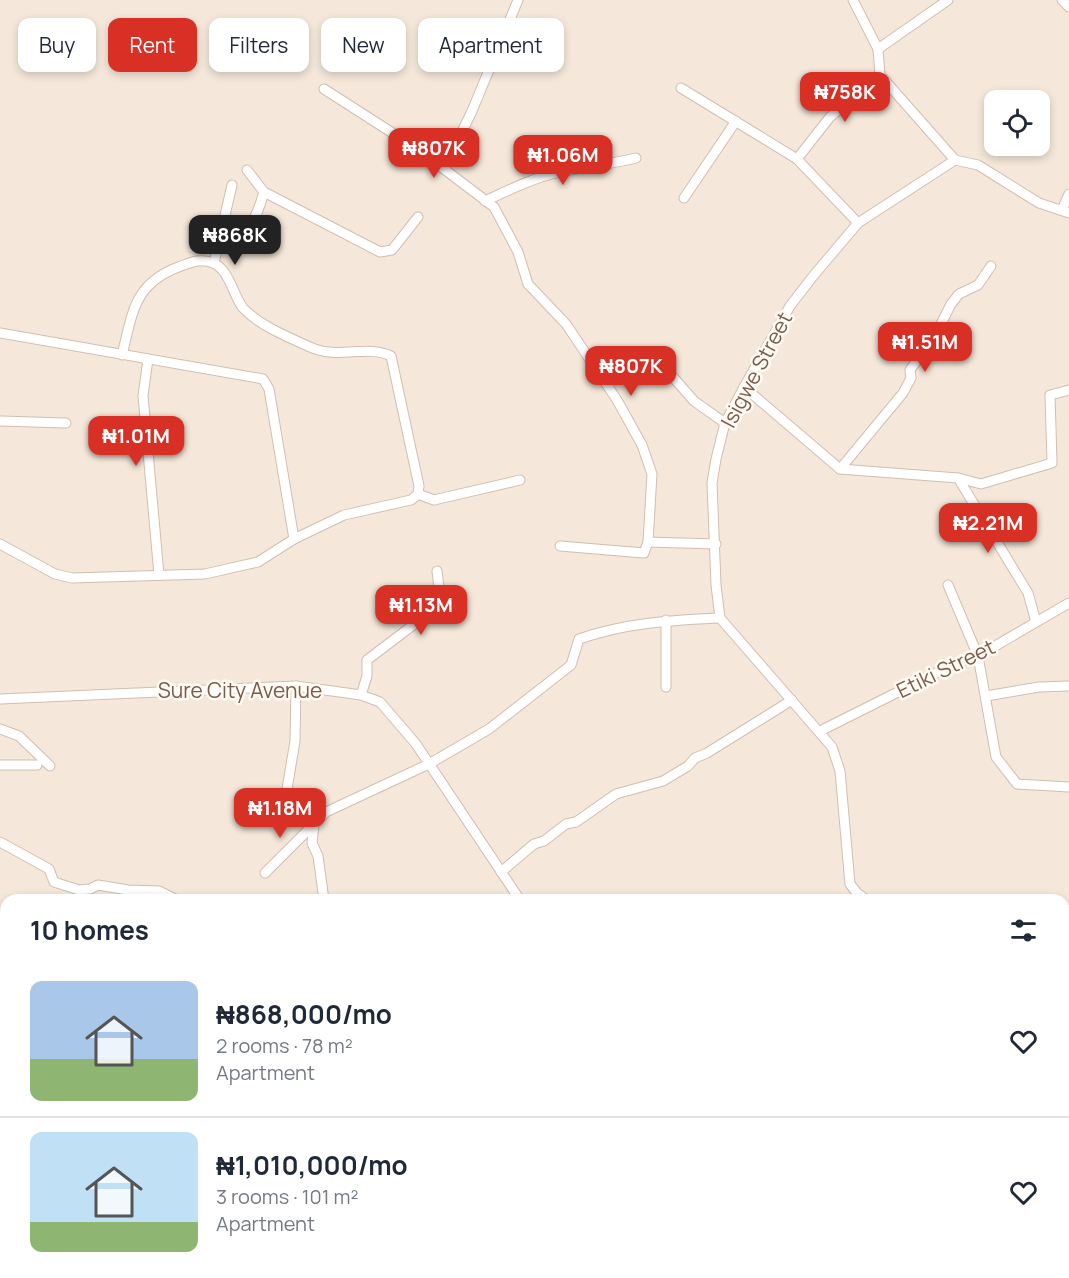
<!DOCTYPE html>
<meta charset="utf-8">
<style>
:root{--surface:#fff;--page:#f6f6f7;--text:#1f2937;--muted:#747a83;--line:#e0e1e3;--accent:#d93025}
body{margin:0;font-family:Manrope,sans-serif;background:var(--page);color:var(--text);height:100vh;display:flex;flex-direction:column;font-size:22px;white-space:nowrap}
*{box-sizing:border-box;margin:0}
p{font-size:20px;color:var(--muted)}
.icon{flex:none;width:33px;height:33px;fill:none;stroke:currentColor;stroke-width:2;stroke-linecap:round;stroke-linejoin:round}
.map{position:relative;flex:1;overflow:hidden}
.panel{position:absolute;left:0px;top:894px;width:1070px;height:384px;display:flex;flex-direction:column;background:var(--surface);border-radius:18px 18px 0 0;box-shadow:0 3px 9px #0003}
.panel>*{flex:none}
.hud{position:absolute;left:18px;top:18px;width:600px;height:54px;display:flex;gap:12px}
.buttons{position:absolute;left:984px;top:90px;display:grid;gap:12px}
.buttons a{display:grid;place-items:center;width:66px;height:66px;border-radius:12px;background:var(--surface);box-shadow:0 3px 9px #0003;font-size:30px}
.price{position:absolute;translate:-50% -51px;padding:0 14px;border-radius:12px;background:var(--accent);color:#fff;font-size:20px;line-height:39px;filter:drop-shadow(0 2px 3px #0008)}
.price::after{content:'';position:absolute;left:50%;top:36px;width:18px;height:14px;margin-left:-9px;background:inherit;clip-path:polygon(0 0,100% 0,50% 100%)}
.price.active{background:#222;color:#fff}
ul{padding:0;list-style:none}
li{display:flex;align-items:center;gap:18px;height:150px;padding:0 30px}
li+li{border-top:2px solid var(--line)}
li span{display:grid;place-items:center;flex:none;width:168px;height:120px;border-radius:12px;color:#555}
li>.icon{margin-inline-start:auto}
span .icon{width:72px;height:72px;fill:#fffc;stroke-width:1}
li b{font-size:26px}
h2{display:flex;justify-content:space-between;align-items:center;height:72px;padding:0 30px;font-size:26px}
.tag{padding:0 21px;border-radius:12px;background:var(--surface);box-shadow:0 3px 9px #0003;font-size:21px;line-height:54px}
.tag.active{background:var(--accent);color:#fff}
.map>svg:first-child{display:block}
.residential{fill:#f5e8da;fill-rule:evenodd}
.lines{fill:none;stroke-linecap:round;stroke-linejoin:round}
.street-casing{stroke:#d1beb0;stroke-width:11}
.highway-casing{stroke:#dad1cd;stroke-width:20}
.street{stroke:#fff;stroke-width:9}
.highway{stroke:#f7b7a3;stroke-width:18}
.labels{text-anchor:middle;stroke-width:5;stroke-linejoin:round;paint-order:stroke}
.street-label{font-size:21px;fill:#7a5c4d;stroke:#fffaf3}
</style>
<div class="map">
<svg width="1069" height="1278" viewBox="0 0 1069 1278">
<rect width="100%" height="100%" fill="#fdf6ec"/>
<path class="residential" d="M0,0h1069v1278h-1069zM994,100h46v46h-46zM6,900h1058v372h-1058z"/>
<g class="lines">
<defs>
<g id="street">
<path d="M853,0l25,49 2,26 75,85"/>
<path d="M1062,0l7,7"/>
<path d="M878,49l70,-49"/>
<path d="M681,88l116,71 61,64"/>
<path d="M324,89l95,61 75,57 24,45 10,32 38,40 51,76 25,45 10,29 -4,68 -4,11 -84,-7"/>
<path d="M797,159l33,-42 50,-42"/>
<path d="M955,160l23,5 61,38 30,10"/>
<path d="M444,169l28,-58 46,-111"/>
<path d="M247,170l17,22 116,60 12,-2 26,-33"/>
<path d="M684,198l52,-77"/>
<path d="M485,201c24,-11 48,-23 74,-29 26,-5 51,-8 77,-14"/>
<path d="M1062,210l7,-16"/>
<path d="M218,245c32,-15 36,-19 46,-53"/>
<path d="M214,263l18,-78"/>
<path d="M0,333l263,46 6,10 25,150"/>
<path d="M148,359l-5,37 16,179"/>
<path d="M665,368l29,33 31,22"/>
<path d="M744,387l96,82 118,9 23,6 71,-21 -2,-68 19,-5"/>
<path d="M0,421l66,2"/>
<path d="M840,469l63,-76 8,-15 -1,-8 27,-38 14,-28 8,-10 19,-9 13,-19"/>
<path d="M958,478l70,115 8,29"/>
<path d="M418,494l16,6 86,-20"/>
<path d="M648,542l68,2"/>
<path d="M0,544l55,30 17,4 133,-4 53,-12 36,-23 50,-24 67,-15 7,-6 1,-8 -28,-130c-25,-12 -53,4 -81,-9 -22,-10 -50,-21 -67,-39 -10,-13 -14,-39 -30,-45 -11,-5 -21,-1 -32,3 -47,17 -48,45 -59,89"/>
<path d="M948,585l30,71 18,101 21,27 52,3"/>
<path d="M666,620v67"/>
<path d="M296,686l-1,55 -9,54 1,8 27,21 -2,19 6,13 6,44"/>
<path d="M361,695l6,-19v-16l74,-56 -4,-33"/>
<path d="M986,696l53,-9 30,-1"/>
<path d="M0,699l296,-13 65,9 19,7 36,42 104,156"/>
<path d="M0,729l19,7 31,30"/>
<path d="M820,731l136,-68 22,-7 91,-53"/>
<path d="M0,765h37"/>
<path d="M0,842l49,27 5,13 25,8 11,-1 8,-4 30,5 31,1 18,9"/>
<path d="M501,872l33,-28 10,-3 22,-17 10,-2 40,-28 47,-13 25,-15 7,-8 12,-5 85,-53"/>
<path d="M265,873l61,-61 103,-48 60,-35 82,-64 8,-26c46,-16 93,-19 141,-21"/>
<path d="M867,900l-10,-7 -7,-9 -10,-113 -8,-24 -112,-129 -4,-33 -4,-102 4,-24 9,-36 19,-36 46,-81 24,-31 44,-52 97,-63"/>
<path d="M1064,910h5"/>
<path d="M0,1079l6,-2"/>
<path d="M51,1272l2,6"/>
<path d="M685,1272l2,6"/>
<path d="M186,1278l3,-6"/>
</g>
<g id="highway">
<path d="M1064,1184l5,-1"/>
<path d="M1064,1221l5,-1"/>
<path d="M706,1278l18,-6"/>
<path d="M839,1278l22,-6"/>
</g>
</defs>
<use href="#street" class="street-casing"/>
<use href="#highway" class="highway-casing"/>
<use href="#street" class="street"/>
<use href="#highway" class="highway"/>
</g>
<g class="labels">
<g class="street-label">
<text transform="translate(757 370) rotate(-62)" y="7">Isigwe Street</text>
<text transform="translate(946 669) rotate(-26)" y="7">Etiki Street</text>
<text x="240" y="698">Sure City Avenue</text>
</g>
</g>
</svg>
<div class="buttons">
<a><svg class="icon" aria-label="locate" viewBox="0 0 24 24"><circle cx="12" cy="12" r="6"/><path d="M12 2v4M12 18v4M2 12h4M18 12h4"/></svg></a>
</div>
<b class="price" style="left:845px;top:123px">₦758K</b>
<b class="price" style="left:434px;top:179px">₦807K</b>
<b class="price" style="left:563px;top:186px">₦1.06M</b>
<b class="price active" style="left:235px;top:266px">₦868K</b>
<b class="price" style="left:925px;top:373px">₦1.51M</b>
<b class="price" style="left:631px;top:397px">₦807K</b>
<b class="price" style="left:136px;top:467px">₦1.01M</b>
<b class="price" style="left:988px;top:554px">₦2.21M</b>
<b class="price" style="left:421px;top:636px">₦1.13M</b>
<b class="price" style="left:280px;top:839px">₦1.18M</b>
<div class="hud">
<a class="tag">Buy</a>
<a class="tag active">Rent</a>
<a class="tag">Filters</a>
<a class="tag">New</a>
<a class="tag">Apartment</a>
</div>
<section class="panel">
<h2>10 homes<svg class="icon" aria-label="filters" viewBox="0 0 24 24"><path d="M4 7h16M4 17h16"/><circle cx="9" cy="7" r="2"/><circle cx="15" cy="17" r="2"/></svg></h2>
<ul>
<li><span style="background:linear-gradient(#a9c7e8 65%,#8fb573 0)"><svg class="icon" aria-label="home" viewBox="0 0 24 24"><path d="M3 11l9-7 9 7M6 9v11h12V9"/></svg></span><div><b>₦868,000/mo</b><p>2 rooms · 78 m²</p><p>Apartment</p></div><svg class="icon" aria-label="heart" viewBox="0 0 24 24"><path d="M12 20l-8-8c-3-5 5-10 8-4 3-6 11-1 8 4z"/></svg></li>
<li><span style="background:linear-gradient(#bfe0f5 75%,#8fb573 0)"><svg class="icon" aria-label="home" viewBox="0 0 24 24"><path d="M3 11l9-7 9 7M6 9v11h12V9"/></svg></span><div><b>₦1,010,000/mo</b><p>3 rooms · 101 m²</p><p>Apartment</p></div><svg class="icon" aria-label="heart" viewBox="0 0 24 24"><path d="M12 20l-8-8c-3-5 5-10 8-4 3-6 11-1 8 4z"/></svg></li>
</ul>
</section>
</div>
